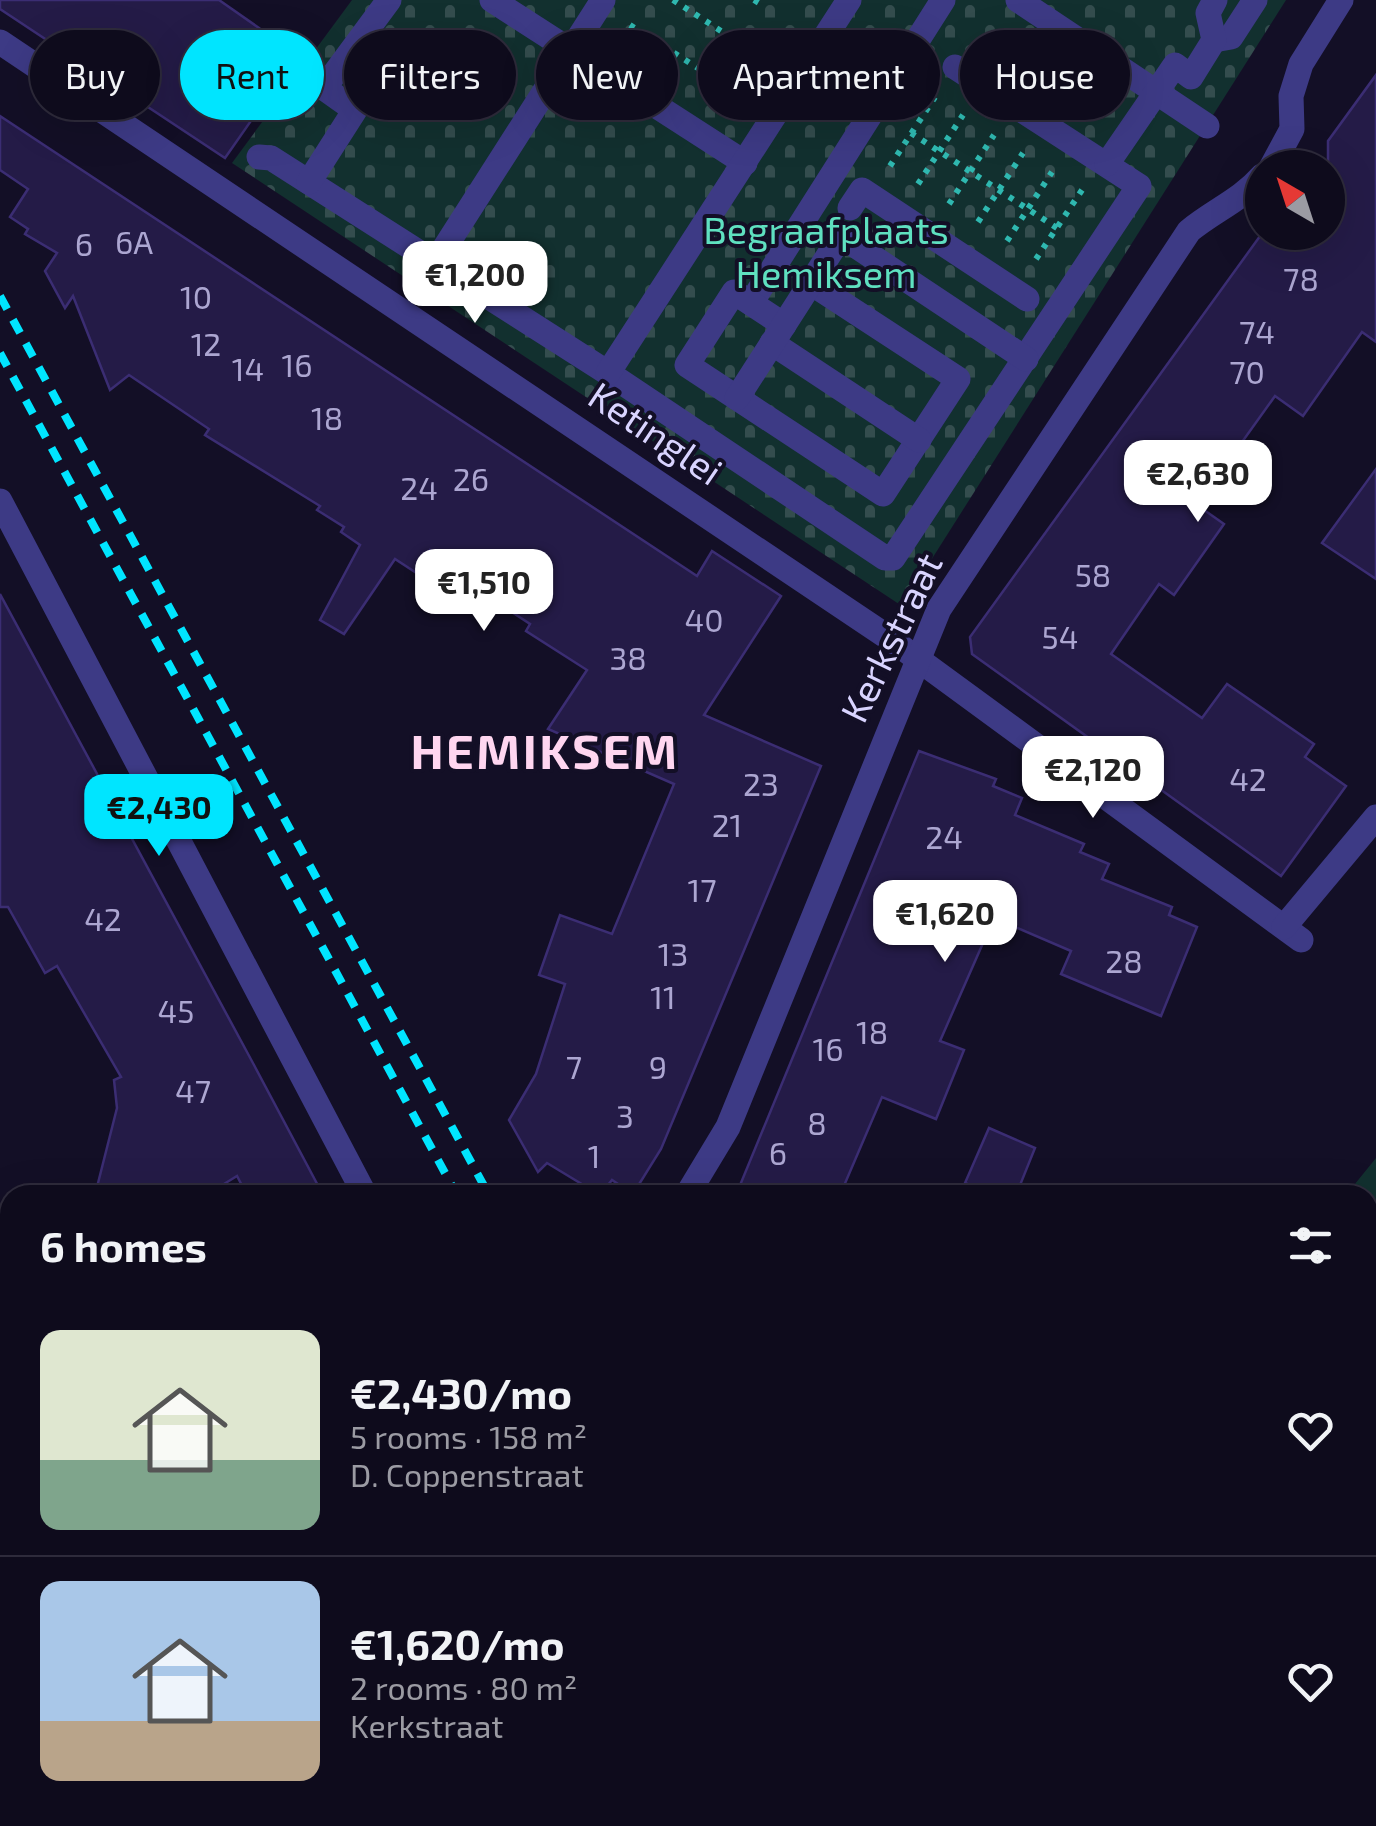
<!DOCTYPE html>
<meta charset="utf-8">
<style>
:root{--surface:#0e0b1c;--page:#1c1929;--text:#f1f3f6;--muted:#9b9ba3;--line:#2e2b3b;--accent:#00e5ff}
body{margin:0;font-family:"Exo 2",sans-serif;background:var(--page);color:var(--text);height:100vh;display:flex;flex-direction:column;font-size:38px;white-space:nowrap}
*{box-sizing:border-box;margin:0}
p{font-size:32px;color:var(--muted)}
.icon{flex:none;width:55px;height:55px;fill:none;stroke:currentColor;stroke-width:2;stroke-linecap:round;stroke-linejoin:round}
.map{position:relative;flex:1;overflow:hidden}
.drawer{position:absolute;left:0px;top:1185px;width:1378px;height:642px;display:flex;flex-direction:column;background:var(--surface);border-radius:30px 30px 0 0;box-shadow:0 10px 40px #0002,0 0 0 2px var(--line)}
.drawer>*{flex:none}
.guide{position:absolute;left:30px;top:30px;width:1318px;height:90px;display:flex;gap:20px}
.needle{width:65px;rotate:321deg}
.buttons{position:absolute;left:1245px;top:150px;display:grid;gap:20px}
.buttons a{display:grid;place-items:center;width:100px;height:100px;border-radius:50%;background:var(--surface);box-shadow:0 10px 40px #0002,0 0 0 2px var(--line);font-size:50px}
.price{position:absolute;translate:-50% -85px;padding:0 22px;border-radius:20px;background:#fff;color:#222;font-size:32px;line-height:65px;filter:drop-shadow(0 2px 5px #0008)}
.price::after{content:'';position:absolute;left:50%;top:60px;width:30px;height:22px;margin-left:-15px;background:inherit;clip-path:polygon(0 0,100% 0,50% 100%)}
.price.active{background:var(--accent);color:#111}
ul{padding:0;list-style:none}
li{display:flex;align-items:center;gap:30px;height:250px;padding:0 40px}
li+li{border-top:2px solid var(--line)}
li span{display:grid;place-items:center;flex:none;width:280px;height:200px;border-radius:20px;color:#555}
li>.icon{margin-inline-start:auto}
span .icon{width:120px;height:120px;fill:#fffc;stroke-width:1}
li b{font-size:42px}
h2{display:flex;justify-content:space-between;align-items:center;height:120px;padding:0 40px;font-size:42px}
.pill{padding:0 35px;border-radius:45px;background:var(--surface);box-shadow:0 10px 40px #0002,0 0 0 2px var(--line);font-size:35px;line-height:90px}
.pill.active{background:var(--accent);color:#111}
.map>svg:first-child{display:block}
.grass{fill:url(#grass-dots)}
.forest{fill:url(#forest-crowns)}
.cemetery{fill:url(#cemetery-stones)}
.park{fill:#12302f}
.building{fill:#241b47;stroke:#3b2d73;stroke-width:2.5}
.lines{fill:none;stroke-linecap:round;stroke-linejoin:round}
.path{stroke:#2fb8b0;stroke-width:6;stroke-dasharray:5 8;stroke-linecap:butt}
.minor{stroke:#3d3a85;stroke-width:25}
.rail{stroke:#00e5ff;stroke-width:8;stroke-dasharray:15 12;stroke-linecap:butt}
.labels{text-anchor:middle;stroke-width:8;stroke-linejoin:round;paint-order:stroke}
.number-label{font-size:32px;fill:#aca6d1}
.park-label{font-size:38px;fill:#5fe0c0;stroke:#130f26}
.street-label{font-size:38px;fill:#d9d4ff;stroke:#130f26}
.district-label{font-size:48px;font-weight:bold;letter-spacing:2.5px;fill:#ffd6f0;stroke:#130f26}
</style>
<div class="map">
<svg width="1376" height="1826" viewBox="0 0 1376 1826">
<defs>
<pattern id="grass-dots" width="8" height="8" patternUnits="userSpaceOnUse" patternTransform="scale(2.5)"><rect width="8" height="8" fill="#12302f"/><path d="M2 2h.1M6 6h.1" fill="none" stroke="#344d4e" stroke-width="1.8" stroke-linecap="round"/></pattern>
<pattern id="forest-crowns" width="20" height="18" patternUnits="userSpaceOnUse" patternTransform="scale(2.5)"><rect width="20" height="18" fill="#12302f"/><path d="M2 6a3 3 0 1 1 6 0M12 15a3 3 0 1 1 6 0" fill="none" stroke="#344d4e"/></pattern>
<pattern id="cemetery-stones" width="16" height="16" patternUnits="userSpaceOnUse" patternTransform="scale(2.5)"><rect width="16" height="16" fill="#12302f"/><path d="M2 7V4a2 2 0 0 1 4 0v3zM10 15v-3a2 2 0 0 1 4 0v3z" fill="#344d4e"/></pattern>
</defs>
<rect width="100%" height="100%" fill="#130f26"/>
<path class="grass" d="M847,1818h79l5,8h-79z"/>
<path class="forest" d="M926,1818h210l3,8h-208z"/>
<path class="cemetery" d="M352,0h934l-384,606 -670,-443z"/>
<path class="park" d="M1376,1158v668h-79l-10,-8h81v-623h-22z"/>
<g class="building">
<path d="M0,0h219l40,28 -8,10 39,27 -65,93 -225,-149z"/>
<path d="M1376,75v267l-14,-10 -59,84 -28,-20 -78,109 27,19 -50,71 -15,-11 -48,70 91,64 25,-34 87,60 -9,13 41,29 -65,90 -309,-222 -2,-17 293,-405h65v-91z"/>
<path d="M0,116l697,460 15,-25 69,45 -77,119 117,51 -160,383 -28,45 -21,-14 -12,15 -53,-32 -9,9 -29,-52 27,-46 29,-90 -26,-9 21,-60 52,19 62,-150 -126,-55 39,-59 -61,-39 4,-7 -32,-21 3,-4 -71,-49 -15,22 -20,-13 -51,75 -24,-14 40,-75 -19,-13 3,-5 -27,-17 3,-4 -115,-71 4,-6 -80,-54 -19,15 -37,-94 -8,12 -20,-37 12,-18 -32,-19 3,-5 -18,-12 18,-28 -28,-19z"/>
<path d="M1376,469v110l-54,-36z"/>
<path d="M0,594l254,471 69,130h-76l-10,-19 -31,19h-111l22,-87 -3,-28 7,-3 -64,-111 -12,7 -37,-66h-8z"/>
<path d="M919,751l77,28 -3,7 29,12 -7,17 69,29 -4,8 29,12 -7,15 70,28 -3,8 28,12 -36,89 -100,-42 10,-23 -77,-33 -54,123 24,9 -28,69 -54,-22 -42,98h-104z"/>
<path d="M989,1128l46,20 -19,47h-22l-29,-12z"/>
</g>
<g class="lines">
<g class="path">
<path d="M673,0l62,40"/>
<path d="M754,0l5,3"/>
<path d="M630,25l82,52"/>
<path d="M911,133l146,95"/>
<path d="M890,166l45,-69"/>
<path d="M918,184l45,-69"/>
<path d="M949,204l45,-69"/>
<path d="M978,222l45,-69"/>
<path d="M1007,241l45,-69"/>
<path d="M1036,259l46,-69"/>
<path d="M1072,1818l6,8"/>
</g>
<g class="minor">
<path d="M492,0l253,163"/>
<path d="M1018,0l189,126"/>
<path d="M1214,40l17,-3 24,-37"/>
<path d="M0,42l889,596 412,302"/>
<path d="M259,157l12,1 337,215 277,185h8l246,-372 -184,-119"/>
<path d="M1107,164l68,-99 16,12 23,-37 -6,-27 7,-13"/>
<path d="M1271,168l21,-39 -1,-33 10,-32 40,-64"/>
<path d="M309,182l46,-72 -31,-22 65,-88"/>
<path d="M850,208l12,-18 165,109"/>
<path d="M435,263l168,-263"/>
<path d="M751,303l192,-303"/>
<path d="M784,325l-50,-33 -47,73 196,129 75,-115 -147,-96"/>
<path d="M772,343l147,97"/>
<path d="M608,373l241,-373"/>
<path d="M737,398l104,-162 185,123"/>
<path d="M0,501l365,694"/>
<path d="M1284,927l92,-110"/>
<path d="M687,1195l41,-68 211,-518 250,-378c24,-20 52,-31 73,-55"/>
<path d="M0,1372l10,-1"/>
<path d="M715,1818l4,8"/>
</g>
<g class="rail">
<path d="M0,296l489,899"/>
<path d="M0,353l457,842"/>
<path d="M796,1818l5,8"/>
<path d="M828,1818l4,8"/>
</g>
</g>
<g class="labels">
<g class="number-label">
<text x="134" y="254">6A</text>
<text x="84" y="256">6</text>
<text x="1301" y="291">78</text>
<text x="196" y="309">10</text>
<text x="1257" y="344">74</text>
<text x="206" y="356">12</text>
<text x="297" y="377">16</text>
<text x="248" y="381">14</text>
<text x="1247" y="384">70</text>
<text x="327" y="430">18</text>
<text x="471" y="491">26</text>
<text x="419" y="500">24</text>
<text x="1093" y="587">58</text>
<text x="704" y="632">40</text>
<text x="1060" y="649">54</text>
<text x="628" y="670">38</text>
<text x="1248" y="791">42</text>
<text x="761" y="796">23</text>
<text x="727" y="837">21</text>
<text x="944" y="849">24</text>
<text x="702" y="902">17</text>
<text x="103" y="931">42</text>
<text x="673" y="966">13</text>
<text x="1124" y="973">28</text>
<text x="663" y="1009">11</text>
<text x="176" y="1023">45</text>
<text x="872" y="1044">18</text>
<text x="828" y="1061">16</text>
<text x="574" y="1079">7</text>
<text x="658" y="1079">9</text>
<text x="193" y="1103">47</text>
<text x="625" y="1128">3</text>
<text x="817" y="1135">8</text>
<text x="778" y="1165">6</text>
<text x="594" y="1168">1</text>
</g>
<g class="park-label">
<text x="826" y="244">Begraafplaats<tspan x="826" dy="44">Hemiksem</tspan></text>
</g>
<g class="street-label">
<text transform="translate(655 434) rotate(34)" y="13">Ketinglei</text>
<text transform="translate(892 638) rotate(-64)" y="13">Kerkstraat</text>
</g>
<g class="district-label">
<text x="545" y="769">HEMIKSEM</text>
</g>
</g>
</svg>
<div class="buttons">
<a><svg class="needle" viewBox="-14 -14 28 28"><path d="M0-13l5 13h-10z" fill="#e53935"/><path d="M0 13l5-13h-10z" fill="#9b9ba3"/></svg></a>
</div>
<b class="price" style="left:475px;top:326px">€1,200</b>
<b class="price" style="left:1198px;top:525px">€2,630</b>
<b class="price" style="left:484px;top:634px">€1,510</b>
<b class="price" style="left:1093px;top:821px">€2,120</b>
<b class="price active" style="left:159px;top:859px">€2,430</b>
<b class="price" style="left:945px;top:965px">€1,620</b>
<div class="guide">
<a class="pill">Buy</a>
<a class="pill active">Rent</a>
<a class="pill">Filters</a>
<a class="pill">New</a>
<a class="pill">Apartment</a>
<a class="pill">House</a>
</div>
<section class="drawer">
<h2>6 homes<svg class="icon" aria-label="filters" viewBox="0 0 24 24"><path d="M4 7h16M4 17h16"/><circle cx="9" cy="7" r="2"/><circle cx="15" cy="17" r="2"/></svg></h2>
<ul>
<li><span style="background:linear-gradient(#dfe7d0 65%,#7fa58c 0)"><svg class="icon" aria-label="home" viewBox="0 0 24 24"><path d="M3 11l9-7 9 7M6 9v11h12V9"/></svg></span><div><b>€2,430/mo</b><p>5 rooms · 158 m²</p><p>D. Coppenstraat</p></div><svg class="icon" aria-label="heart" viewBox="0 0 24 24"><path d="M12 20l-8-8c-3-5 5-10 8-4 3-6 11-1 8 4z"/></svg></li>
<li><span style="background:linear-gradient(#a9c7e8 70%,#b9a48a 0)"><svg class="icon" aria-label="home" viewBox="0 0 24 24"><path d="M3 11l9-7 9 7M6 9v11h12V9"/></svg></span><div><b>€1,620/mo</b><p>2 rooms · 80 m²</p><p>Kerkstraat</p></div><svg class="icon" aria-label="heart" viewBox="0 0 24 24"><path d="M12 20l-8-8c-3-5 5-10 8-4 3-6 11-1 8 4z"/></svg></li>
</ul>
</section>
</div>
